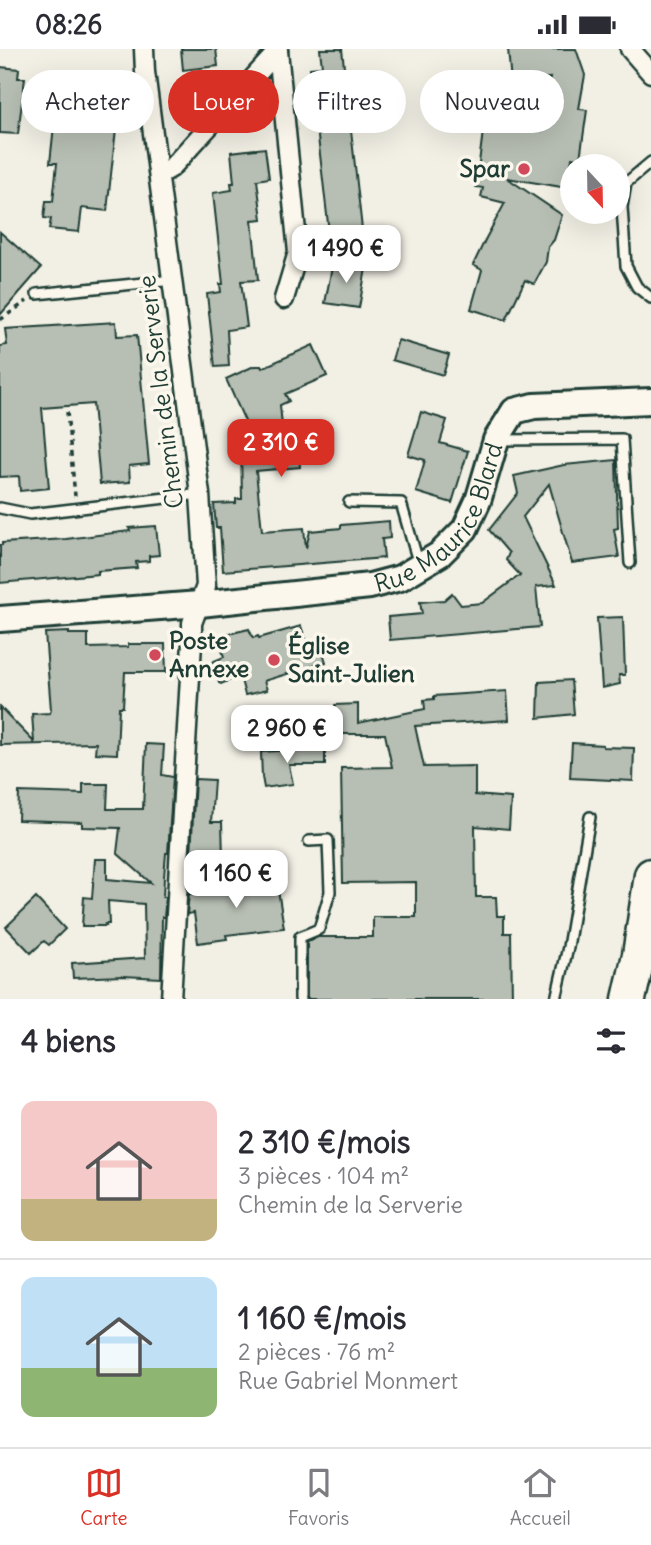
<!DOCTYPE html>
<html lang="fr">
<meta charset="utf-8">
<style>
:root{--surface:#fff;--page:#f7f7f7;--text:#2b2b33;--muted:#7c7c81;--line:#e1e1e2;--accent:#d93025}
body{margin:0;font-family:Delius,sans-serif;background:var(--page);color:var(--text);height:100vh;display:flex;flex-direction:column;font-size:26px;white-space:nowrap}
*{box-sizing:border-box;margin:0}
p{font-size:23px;color:var(--muted)}
.icon{flex:none;width:38px;height:38px;fill:none;stroke:currentColor;stroke-width:2;stroke-linecap:round;stroke-linejoin:round}
.map{position:relative;height:950px;overflow:hidden}
.sheet{display:flex;flex-direction:column;background:var(--surface);flex:1}
.sheet>*{flex:none}
.guide{position:absolute;left:21px;top:21px;width:609px;height:63px;display:flex;gap:14px}
.needle{width:46px;rotate:158deg}
.fabs{position:absolute;left:560px;top:105px;display:grid;gap:14px}
.fabs a{display:grid;place-items:center;width:70px;height:70px;border-radius:50%;background:var(--surface);box-shadow:0 7px 28px #0002;font-size:35px}
.price{position:absolute;translate:-50% -60px;padding:0 16px;border-radius:14px;background:#fff;color:#222;font-size:23px;line-height:46px;filter:drop-shadow(0 2px 4px #0008)}
.price::after{content:'';position:absolute;left:50%;top:42px;width:21px;height:16px;margin-left:-10px;background:inherit;clip-path:polygon(0 0,100% 0,50% 100%)}
.price.on{background:var(--accent);color:#fff}
ul{padding:0;list-style:none}
li{display:flex;align-items:center;gap:21px;height:175px;padding:0 21px}
li+li{border-top:2px solid var(--line)}
li span{display:grid;place-items:center;flex:none;width:196px;height:140px;border-radius:14px;color:#555}
li>.icon{margin-inline-start:auto}
span .icon{width:84px;height:84px;fill:#fffc;stroke-width:1}
li b{font-size:30px}
h2{display:flex;justify-content:space-between;align-items:center;height:84px;padding:0 21px;font-size:30px}
.chip{padding:0 24px;border-radius:32px;background:var(--surface);box-shadow:0 7px 28px #0002;font-size:24px;line-height:63px}
.chip.on{background:var(--accent);color:#fff}
.status{display:flex;justify-content:space-between;align-items:center;height:49px;padding:0 35px;background:var(--surface);direction:ltr}
.status svg{height:19px;fill:currentColor}
.tab-bar{display:flex;justify-content:space-around;align-items:center;height:98px;border-top:2px solid var(--line);background:var(--surface);font-size:19px;color:var(--muted)}
.tab-bar a{display:grid;justify-items:center;gap:4px}
.tab-bar .on{color:var(--accent)}
.map>svg:first-child{display:block}
.building{fill:#b7beb3;stroke:#1f3d34;stroke-width:2}
.lines{fill:none;stroke-linecap:round;stroke-linejoin:round}
.lane-casing{stroke:#1f3d34;stroke-width:14}
.street-casing{stroke:#1f3d34;stroke-width:23}
.secondary-casing{stroke:#1f3d34;stroke-width:30}
.highway-casing{stroke:#1f3d34;stroke-width:37}
.path{stroke:#1f3d34;stroke-width:3.5;stroke-dasharray:5 5;stroke-linecap:butt}
.lane{stroke:#fbf7ec;stroke-width:9}
.street{stroke:#fbf7ec;stroke-width:18}
.secondary{stroke:#fbf7ec;stroke-width:24}
.highway{stroke:#fbf7ec;stroke-width:32}
.poi-dot{fill:#d1495b;stroke:#fbf7ec;stroke-width:2.5}
.labels{text-anchor:middle;stroke-width:7;stroke-linejoin:round;paint-order:stroke}
.poi-label{font-size:24px;font-weight:bold;fill:#1f3d34;stroke:#fbf7ec;text-anchor:start}
.street-label{font-size:24px;fill:#1f3d34;stroke:#fbf7ec}
</style>
<div class="status"><b>08:26</b><svg viewBox="0 0 49 12"><path d="M0 12V9h3v3zM5 12V6h3v6zM10 12V3h3v9zM15 12V0h3v12zM26 1h20v11H26zM47 4h2v5h-2z"/></svg></div>
<div class="map">
<svg width="651" height="950" viewBox="0 0 651 950">
<rect width="100%" height="100%" fill="#f2f0e5"/>
<filter id="ink" filterUnits="userSpaceOnUse"><feTurbulence type="fractalNoise" baseFrequency=".0143" numOctaves="2"/><feDisplacementMap in="SourceGraphic" scale="14" xChannelSelector="R" yChannelSelector="G"/><feConvolveMatrix kernelMatrix="1 2 1 2 8 2 1 2 1" color-interpolation-filters="sRGB"/></filter>
<g filter="url(#ink)">
<g class="building">
<path d="M181,0h35l2,17 -35,4z"/>
<path d="M320,0h22l21,189 -33,3 -20,-173 12,-1z"/>
<path d="M508,0h68l9,26 -6,34 8,1 -7,49 -8,-1 -4,30 -61,-10 55,37 -8,25 -6,7 -2,15 -12,22 -9,-4 -19,40 -35,-11 11,-39 -9,-5 13,-27 19,-35 -24,-6 2,-9 -7,-1 8,-64 58,8 8,-53 -39,4z"/>
<path d="M0,18l19,2 -1,9h7l-7,56 -18,-1z"/>
<path d="M64,50l30,3 -3,25 25,2 -9,82 -25,-3 -3,24 -30,-3 2,-10 -7,-1 2,-17h7l4,-38h-7l6,-56 7,1z"/>
<path d="M265,99l4,30 -12,2 5,39 -10,1 6,60 -17,1 6,46 -20,3 2,36 -14,1 -8,-73 14,-2 -1,-8h3l-10,-91 19,-3 -1,-7h3l-3,-31z"/>
<path d="M0,183l41,36 -41,47z"/>
<path d="M333,213l33,6 -7,40 -34,-5z"/>
<path d="M116,273l1,14 20,-1 12,129 -20,2 1,16 -30,2 -7,-80 -51,4 7,80 -29,3 -1,-15 -19,1v-131l7,-1 -2,-16z"/>
<path d="M398,291l51,15 -6,20 -51,-15z"/>
<path d="M313,296l14,31 -42,18 4,7 -9,4 3,31 14,-1 3,32 -44,4 6,60 42,-3 2,20 4,-17 31,-3v-3l48,-4 1,17 -8,1 2,19 -161,13 -3,-43h-4l-2,-24 22,-1v-4h6l-1,-52 4,-1 -1,-17 4,-1 -22,-49 28,-13h7l1,2z"/>
<path d="M421,363l26,8 -7,23 28,8 -16,52 -36,-11 9,-32 -17,-5z"/>
<path d="M616,411l2,68 -4,1 5,28 -47,6 -23,-79 -26,33 33,68 -20,2 4,40 -150,13 -2,-23 34,-3 -2,-12 24,-2 8,-7 9,12 21,-2 38,-28 -14,-15 3,-7 -20,-23 29,-37 -4,-17 50,-11z"/>
<path d="M156,477l3,29 -10,1v5l-13,1 1,6 -39,3v3l-98,9v-38h2v-2l64,-4 64,-8 -1,-3z"/>
<path d="M623,568l2,58h-6l1,9 -18,4 -5,-70z"/>
<path d="M301,577l8,24 12,-4 5,16 -62,19 3,9 -22,5 -5,-19 -19,8 -2,-1 -6,-20 1,-2 10,-4 -5,-18 10,-3 -1,-2 21,-5 4,9 5,-2 1,2z"/>
<path d="M69,583v2h19v14l40,-1v-3h37l1,28h-41l-2,35h-4l-2,47 -22,-1 1,-10 -96,2v-38l34,35 -2,-28 18,-1 1,-3 -6,-77z"/>
<path d="M571,631l3,34 -36,4 1,-36z"/>
<path d="M507,642l2,29 -94,6 9,41 51,-1v29l36,3 -2,31 -34,-3 1,71h20l1,19h7v17h7l1,66h-205v-57l11,-5h55v-20h43v-35l-73,1 -2,-115 51,-1 -7,-33h-60v-25h10v-4l23,-1v19l67,-14 -1,-9 10,-1v-3z"/>
<path d="M572,694l31,2v2l31,1 -1,33 -63,-3z"/>
<path d="M146,695l18,1 -2,30 11,2 -5,76h-2l-2,24 -1,20h3l-2,20h-2l-1,61 -38,-2 -50,2 -1,-15 73,-5 -1,-54 -36,-3 1,23h-4l1,2h-24l2,-29 8,1 3,-39h12v20l44,4 -34,-30 3,-25 -38,-1v-5l-64,-2 1,-28 64,2v-10h25l-1,25h36z"/>
<path d="M325,699v17h-36l4,19 -29,4 -2,-11 -1,-25z"/>
<path d="M195,730l19,1 -3,42h11l1,36 -32,-3z"/>
<path d="M276,828l8,51 -58,7 1,4 -29,4 -4,-30 -7,1 2,-20 15,-1v-3l33,-7z"/>
<path d="M36,849l29,31 -16,16 -5,-4 -13,12 -25,-26z"/>
</g>
<g class="lines">
<defs>
<g id="lane">
<path d="M651,113l-25,21 -4,24 4,59 11,21 14,11"/>
<path d="M37,245l136,-14"/>
<path d="M500,391l122,-1 8,124"/>
<path d="M349,453l52,1 18,62"/>
<path d="M0,459l30,6 170,-20"/>
<path d="M300,950v-62l19,-8 11,-37 -2,-52 -19,1"/>
<path d="M556,950l12,-52 22,-130"/>
</g>
<g id="street">
<path d="M144,0l1,23 55,422 6,92 -14,37v20l-21,356"/>
<path d="M630,0l21,24"/>
<path d="M278,2l20,201 -14,47"/>
<path d="M159,126l12,-7 107,-117v-2"/>
</g>
<g id="secondary">
<path id="s1" d="M0,570l200,-15 170,-18 30,-8 40,-24 25,-25 13,-28 18,-61 18,-29 20,-5 117,-5"/>
</g>
<path id="highway" d="M629,950l10,-44 12,-80"/>
</defs>
<use href="#lane" class="lane-casing"/>
<use href="#street" class="street-casing"/>
<use href="#secondary" class="secondary-casing"/>
<use href="#highway" class="highway-casing"/>
<g class="path">
<path d="M0,271l27,-19"/>
<path d="M67,363l8,84"/>
</g>
<use href="#lane" class="lane"/>
<use href="#street" class="street"/>
<use href="#secondary" class="secondary"/>
<use href="#highway" class="highway"/>
</g>
</g>
<g class="poi-dot">
<circle cx="524" cy="120" r="7"/>
<circle cx="155" cy="606" r="7"/>
<circle cx="274" cy="611" r="7"/>
</g>
<g class="labels">
<g class="poi-label">
<text x="510" y="128" text-anchor="end">Spar</text>
<text x="169" y="600">Poste<tspan x="169" dy="28">Annexe</tspan></text>
<text x="288" y="605">Église<tspan x="288" dy="28">Saint-Julien</tspan></text>
</g>
<g class="street-label">
<text transform="translate(161 343) rotate(-97)" y="8">Chemin de la Serverie</text>
<text dy="8" stroke="none"><textPath href="#s1" startOffset="476">Rue Maurice Blard</textPath></text>
</g>
</g>
</svg>
<div class="fabs">
<a><svg class="needle" viewBox="-14 -14 28 28"><path d="M0-13l5 13h-10z" fill="#e53935"/><path d="M0 13l5-13h-10z" fill="#7c7c81"/></svg></a>
</div>
<b class="price" style="left:346px;top:236px">1 490 €</b>
<b class="price on" style="left:281px;top:430px">2 310 €</b>
<b class="price" style="left:287px;top:716px">2 960 €</b>
<b class="price" style="left:236px;top:861px">1 160 €</b>
<div class="guide">
<a class="chip">Acheter</a>
<a class="chip on">Louer</a>
<a class="chip">Filtres</a>
<a class="chip">Nouveau</a>
</div>
</div>
<section class="sheet">
<h2>4 biens<svg class="icon" aria-label="filters" viewBox="0 0 24 24"><path d="M4 7h16M4 17h16"/><circle cx="9" cy="7" r="2"/><circle cx="15" cy="17" r="2"/></svg></h2>
<ul>
<li><span style="background:linear-gradient(#f6c9c9 70%,#c2b280 0)"><svg class="icon" aria-label="home" viewBox="0 0 24 24"><path d="M3 11l9-7 9 7M6 9v11h12V9"/></svg></span><div><b>2 310 €/mois</b><p>3 pièces · 104 m²</p><p>Chemin de la Serverie</p></div></li>
<li><span style="background:linear-gradient(#bfe0f5 65%,#8fb573 0)"><svg class="icon" aria-label="home" viewBox="0 0 24 24"><path d="M3 11l9-7 9 7M6 9v11h12V9"/></svg></span><div><b>1 160 €/mois</b><p>2 pièces · 76 m²</p><p>Rue Gabriel Monmert</p></div></li>
</ul>
</section>
<nav class="tab-bar">
<a class="on"><svg class="icon" aria-label="map" viewBox="0 0 24 24"><path d="M3 6l6-2 6 2 6-2v14l-6 2-6-2-6 2zM9 4v14M15 6v14"/></svg>Carte</a>
<a><svg class="icon" aria-label="saved" viewBox="0 0 24 24"><path d="M7 4h10v16l-5-4-5 4z"/></svg>Favoris</a>
<a><svg class="icon" aria-label="home" viewBox="0 0 24 24"><path d="M3 11l9-7 9 7M6 9v11h12V9"/></svg>Accueil</a>
</nav>
